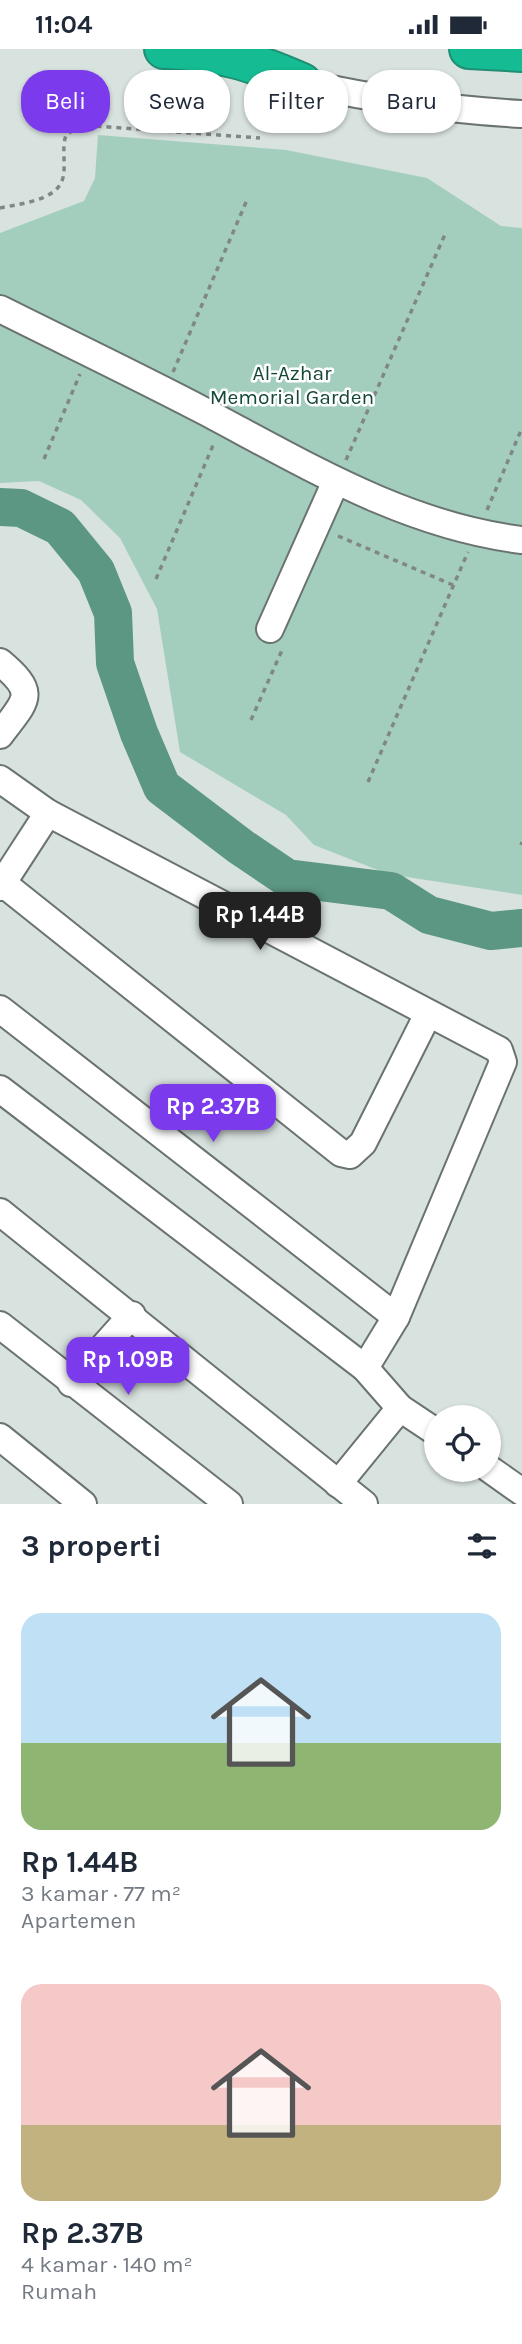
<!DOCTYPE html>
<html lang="id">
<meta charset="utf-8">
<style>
:root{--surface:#fff;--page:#f6f6f7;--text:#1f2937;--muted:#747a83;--accent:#7c3aed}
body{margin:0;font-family:Karla,sans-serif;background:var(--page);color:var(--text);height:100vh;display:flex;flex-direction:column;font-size:26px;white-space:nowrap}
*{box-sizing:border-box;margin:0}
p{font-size:23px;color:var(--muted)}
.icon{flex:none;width:38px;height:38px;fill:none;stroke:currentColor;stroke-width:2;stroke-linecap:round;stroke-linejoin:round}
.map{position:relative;height:1455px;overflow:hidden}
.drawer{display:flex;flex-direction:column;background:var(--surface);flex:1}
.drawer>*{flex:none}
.guide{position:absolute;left:21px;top:21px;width:481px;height:63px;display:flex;gap:14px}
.fabs{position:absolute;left:424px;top:1356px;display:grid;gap:14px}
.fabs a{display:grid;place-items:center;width:77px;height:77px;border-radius:50%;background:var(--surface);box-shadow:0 2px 5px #0004;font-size:35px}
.price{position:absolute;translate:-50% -60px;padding:0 16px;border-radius:14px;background:var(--accent);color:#fff;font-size:23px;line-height:46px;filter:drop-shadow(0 2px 4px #0008)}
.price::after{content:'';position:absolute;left:50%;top:42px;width:21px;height:16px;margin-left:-10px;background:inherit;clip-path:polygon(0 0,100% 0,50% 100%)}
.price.active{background:#222;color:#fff}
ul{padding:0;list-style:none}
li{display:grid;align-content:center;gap:14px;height:371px;padding:0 21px}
li span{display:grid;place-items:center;height:217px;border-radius:21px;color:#555}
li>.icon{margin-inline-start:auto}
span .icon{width:126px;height:126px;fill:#fffc;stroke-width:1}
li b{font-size:30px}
h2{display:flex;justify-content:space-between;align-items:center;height:84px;padding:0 21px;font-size:30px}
.tag{padding:0 24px;border-radius:28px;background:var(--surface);box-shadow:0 2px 5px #0004;font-size:24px;line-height:63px}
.tag.active{background:var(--accent);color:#fff}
.status{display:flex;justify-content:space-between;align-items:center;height:49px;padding:0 35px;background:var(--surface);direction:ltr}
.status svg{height:19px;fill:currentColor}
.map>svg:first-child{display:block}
.green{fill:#a3cebe}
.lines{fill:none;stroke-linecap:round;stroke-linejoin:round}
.river{stroke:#5c9783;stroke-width:38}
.minor-casing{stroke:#6a736f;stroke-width:30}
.highway-casing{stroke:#208e73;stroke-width:42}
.path{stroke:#808784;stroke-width:3.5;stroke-dasharray:5 5;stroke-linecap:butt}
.minor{stroke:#fff;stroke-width:26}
.highway{stroke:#14bb93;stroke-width:38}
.labels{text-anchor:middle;stroke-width:5;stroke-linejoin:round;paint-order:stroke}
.park-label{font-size:21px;fill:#144738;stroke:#fff}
</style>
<div class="status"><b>11:04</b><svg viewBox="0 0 49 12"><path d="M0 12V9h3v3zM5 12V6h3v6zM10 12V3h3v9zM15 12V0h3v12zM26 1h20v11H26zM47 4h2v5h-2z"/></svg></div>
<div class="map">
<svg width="522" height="1455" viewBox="0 0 522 1455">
<rect width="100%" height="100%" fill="#d8e2de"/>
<path class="green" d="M98,86l188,15 141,28 74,48 21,2v667l-134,-21 -74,-29 -28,-30 -106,-63 -23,-143 -37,-71 -39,-38 -42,-19 -39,2v-250l84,-32 11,-23z"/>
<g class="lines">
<path class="river" d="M0,458l21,1 39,19 36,44 17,42 2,50 24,70 23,54 79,60 46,31 104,13 38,24 62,16 31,-3"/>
<defs>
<g id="minor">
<path d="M302,34c73,16 146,27 220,31"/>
<path d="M0,260c68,34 137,67 204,102 102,54 202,115 318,129"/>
<path d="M270,580l66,-148"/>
<path d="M0,613c38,32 27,37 0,73"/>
<path d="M0,730l48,34 451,237 4,12 -107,255 -31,51 35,40 36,24"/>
<path d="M0,832l341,272 9,2 13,-12 65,-129"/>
<path d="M0,838l48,-74"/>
<path d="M0,960l396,308"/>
<path d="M0,1040l365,279"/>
<path d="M0,1163l364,292"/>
<path d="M0,1276l229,179"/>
<path d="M71,1334l61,-68"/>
<path d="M0,1388l83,67"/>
<path d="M488,1419l34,24"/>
<path d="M338,1435l62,-76"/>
</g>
<g id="highway">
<path d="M164,0c58,3 85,11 138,34"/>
<path d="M469,0l53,3"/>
</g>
</defs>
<use href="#minor" class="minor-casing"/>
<use href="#highway" class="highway-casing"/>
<g class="path">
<path d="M0,159c18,-4 54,-7 62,-27 5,-14 -1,-31 4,-46l15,-10 179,13"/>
<path d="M173,323l74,-172"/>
<path d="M44,410l36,-85"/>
<path d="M346,411l100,-228"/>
<path d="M487,461l35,-82"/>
<path d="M338,487l115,49"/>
<path d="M156,530l58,-136"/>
<path d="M251,671l32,-72"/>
<path d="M368,733l100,-230"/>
<path d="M521,796l1,-3"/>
</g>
<use href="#minor" class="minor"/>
<use href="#highway" class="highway"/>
</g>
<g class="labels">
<g class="park-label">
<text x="292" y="331">Al-Azhar<tspan x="292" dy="24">Memorial Garden</tspan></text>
</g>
</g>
</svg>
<div class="fabs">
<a><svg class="icon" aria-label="locate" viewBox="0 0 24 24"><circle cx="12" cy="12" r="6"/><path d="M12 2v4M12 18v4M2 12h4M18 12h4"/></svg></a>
</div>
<b class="price active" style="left:260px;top:903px">Rp 1.44B</b>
<b class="price" style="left:213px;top:1095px">Rp 2.37B</b>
<b class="price" style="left:128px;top:1348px">Rp 1.09B</b>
<div class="guide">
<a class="tag active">Beli</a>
<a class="tag">Sewa</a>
<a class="tag">Filter</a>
<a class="tag">Baru</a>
</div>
</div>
<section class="drawer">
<h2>3 properti<svg class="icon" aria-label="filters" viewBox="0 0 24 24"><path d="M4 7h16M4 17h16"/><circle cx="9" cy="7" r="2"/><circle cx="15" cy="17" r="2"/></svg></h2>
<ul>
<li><span style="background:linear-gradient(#bfe0f5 60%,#8fb573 0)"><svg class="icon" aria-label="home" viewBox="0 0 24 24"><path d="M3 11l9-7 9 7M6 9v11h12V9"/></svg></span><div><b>Rp 1.44B</b><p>3 kamar · 77 m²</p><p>Apartemen</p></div></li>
<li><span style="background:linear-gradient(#f6c9c9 65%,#c2b280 0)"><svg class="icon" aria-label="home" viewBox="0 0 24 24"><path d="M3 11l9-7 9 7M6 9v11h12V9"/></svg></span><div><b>Rp 2.37B</b><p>4 kamar · 140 m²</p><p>Rumah</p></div></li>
</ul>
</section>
